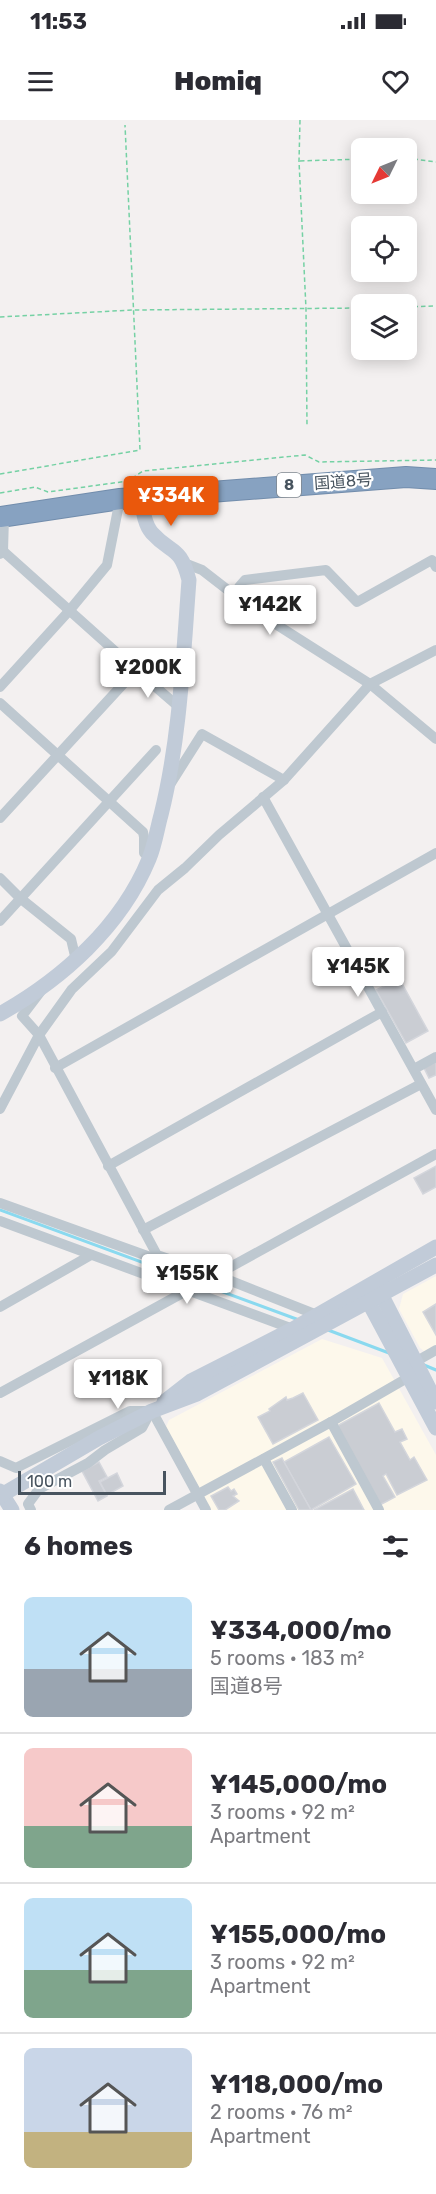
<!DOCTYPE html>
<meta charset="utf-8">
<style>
:root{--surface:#fff;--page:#f2f2f3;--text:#2b2b33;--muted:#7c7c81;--line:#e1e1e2;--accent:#ea580c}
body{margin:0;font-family:Rubik,"Noto Sans JP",sans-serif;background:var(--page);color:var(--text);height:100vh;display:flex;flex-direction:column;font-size:22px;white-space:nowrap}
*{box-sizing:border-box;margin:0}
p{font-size:20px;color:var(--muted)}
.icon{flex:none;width:33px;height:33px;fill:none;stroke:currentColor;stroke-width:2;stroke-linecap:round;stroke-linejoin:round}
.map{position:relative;height:1390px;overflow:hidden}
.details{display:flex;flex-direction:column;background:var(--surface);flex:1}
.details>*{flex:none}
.needle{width:39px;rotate:227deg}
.controls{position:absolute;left:351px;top:18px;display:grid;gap:12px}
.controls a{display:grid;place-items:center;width:66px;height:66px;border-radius:9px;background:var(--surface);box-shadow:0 3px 15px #0003;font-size:30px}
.scale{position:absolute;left:18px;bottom:15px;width:148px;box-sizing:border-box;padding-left:6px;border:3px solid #48545f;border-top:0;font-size:16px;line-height:21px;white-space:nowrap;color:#48545f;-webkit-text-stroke:4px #fff;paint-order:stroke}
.price{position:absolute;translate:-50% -51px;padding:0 14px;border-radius:6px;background:#fff;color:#222;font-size:20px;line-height:39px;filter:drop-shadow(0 2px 3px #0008)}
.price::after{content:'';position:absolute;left:50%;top:36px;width:18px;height:14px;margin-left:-9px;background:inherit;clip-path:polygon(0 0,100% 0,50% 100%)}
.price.current{background:var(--accent);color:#fff}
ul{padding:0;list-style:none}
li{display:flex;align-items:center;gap:18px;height:150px;padding:0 24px}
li+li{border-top:2px solid var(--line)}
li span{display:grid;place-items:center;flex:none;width:168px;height:120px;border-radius:9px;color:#555}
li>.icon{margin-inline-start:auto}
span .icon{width:72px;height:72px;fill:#fffc;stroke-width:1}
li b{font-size:26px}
h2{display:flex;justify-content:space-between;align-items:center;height:72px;padding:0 24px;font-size:26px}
.status{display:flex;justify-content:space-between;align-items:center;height:42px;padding:0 30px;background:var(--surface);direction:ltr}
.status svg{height:16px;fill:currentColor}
header{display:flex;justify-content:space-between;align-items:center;height:78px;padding:0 24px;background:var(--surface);font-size:27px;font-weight:800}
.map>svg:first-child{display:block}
.commercial{fill:#fdf8eb}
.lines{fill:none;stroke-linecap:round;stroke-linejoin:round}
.stream{stroke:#8ad9ef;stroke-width:3}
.building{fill:#cacdd3;stroke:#d4d6dc;stroke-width:1.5}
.highway-casing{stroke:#728dac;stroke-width:22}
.path{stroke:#75d1a4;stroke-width:1.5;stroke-dasharray:4.5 3;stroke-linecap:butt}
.street{stroke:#bec8d0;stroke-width:10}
.secondary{stroke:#c1cbd8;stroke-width:15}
.highway{stroke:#87a2c1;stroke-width:20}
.labels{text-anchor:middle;stroke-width:4.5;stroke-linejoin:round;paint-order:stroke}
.shield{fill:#fff;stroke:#7f878f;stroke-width:1.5}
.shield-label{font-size:15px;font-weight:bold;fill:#48545f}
.street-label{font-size:16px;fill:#48545f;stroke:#fff}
</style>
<div class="status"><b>11:53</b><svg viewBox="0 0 49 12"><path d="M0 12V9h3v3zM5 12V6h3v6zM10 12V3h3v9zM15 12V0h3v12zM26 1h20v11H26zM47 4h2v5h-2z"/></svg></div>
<header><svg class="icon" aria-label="menu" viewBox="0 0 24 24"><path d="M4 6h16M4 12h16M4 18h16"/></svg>Homiq<svg class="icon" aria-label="heart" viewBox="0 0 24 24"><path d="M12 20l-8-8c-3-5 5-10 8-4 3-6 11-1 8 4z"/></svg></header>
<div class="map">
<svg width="436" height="1390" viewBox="0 0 436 1390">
<rect width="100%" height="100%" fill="#f3f0f0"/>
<g class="commercial">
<path d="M436,1156v70l-11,6 -5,-4 -21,-39 4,-15z"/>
<path d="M322,1219l60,19 54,97v55h-225l-45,-83 3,-7z"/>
</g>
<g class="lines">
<g class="stream">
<path d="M0,1090l299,110"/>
<path d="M328,1210l61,23"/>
<path d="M424,1245l12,5"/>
</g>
</g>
<g class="building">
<path d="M399,858l29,53 -22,12 -30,-53z"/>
<path d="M436,942v13l-7,3 -5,-10z"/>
<path d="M436,1046v21l-13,7 -9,-16z"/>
<path d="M436,1184v31l-13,-23z"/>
<path d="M303,1273l15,27 -45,24 -15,-27 12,-6 -1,-2 17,-12 1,3 6,-2z"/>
<path d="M379,1283l16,29 7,-3 5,10 -7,3 10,18 4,-3 13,23 -30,15 -11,-21 -3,2 12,21 -17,9 -43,-79z"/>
<path d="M329,1317l27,47 -45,26 -27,-48z"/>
<path d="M282,1338l2,4 27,48h-12l-26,-48z"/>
<path d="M99,1342l8,15 -8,4 8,15 -9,5 -16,-30z"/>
<path d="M117,1353l6,13 -16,9 -7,-13z"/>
<path d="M228,1367l3,4 3,-2 3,5 -4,2 6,5 -14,9h-6l-8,-14z"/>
<path d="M353,1369l11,21h-50z"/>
</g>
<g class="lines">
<defs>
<path id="highway" d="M0,397l120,-18 286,-22 30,2"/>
</defs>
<use href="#highway" class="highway-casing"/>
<g class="path">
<path d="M300,0l-1,41 7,148 1,117"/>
<path d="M406,38l30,4"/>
<path d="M300,41l62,-2"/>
<path d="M406,187l30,-1"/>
<path d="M0,197l133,-7 229,-2"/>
<path d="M0,354l140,-24 -15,-325"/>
<path d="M0,373l35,-6 13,5 80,-11 15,-10 162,-16 14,7 117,-2"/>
</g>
<g class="street">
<path d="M0,434l3,-3 1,-34"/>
<path d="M184,443l18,7 53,41 115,73 66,55"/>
<path d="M256,484l-17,-17 6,-7 81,-10 31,32 75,-42 4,7"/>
<path d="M136,550l44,38"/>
<path d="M0,567l69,-76 38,-46 13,-66"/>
<path d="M0,583l143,129 1,5v16l6,5"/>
<path d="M171,663l31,-49 82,46"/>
<path d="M263,677l173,313"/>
<path d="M0,698l136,-148 -133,-119"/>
<path d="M0,758l20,20 51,41 5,21"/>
<path d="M0,801l156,-171"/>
<path d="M55,948l381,-215"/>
<path d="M414,949l22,-12"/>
<path d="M0,989l39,-74 -17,-19 19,-25"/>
<path d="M108,1046l274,-154"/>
<path d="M0,1083l153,55 4,-3"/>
<path d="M0,1101l293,108"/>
<path d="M143,1110l278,-146"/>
<path d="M216,1155l220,-121"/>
<path d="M0,1187l91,-52"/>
<path d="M317,1195l-101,-40 -59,-20 -118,-220 33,-46 40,-38 46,-61 27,-22 34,-33 65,-55 86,-96 66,-34"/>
<path d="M415,1242l21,-12"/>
<path d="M0,1273l188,-103 8,-22"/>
<path d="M152,1291l54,99"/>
<path d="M331,1302l48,88"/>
<path d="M264,1339l28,51"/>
<path d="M0,1341l16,7 114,-57h18"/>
<path d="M31,1390l-3,-6 11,-15 49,-26 17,-13 37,-22 9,-17"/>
<path d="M169,1390l162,-88 78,-45"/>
</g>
<g class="secondary">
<path d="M0,894c62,-35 121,-87 149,-155 6,-14 8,-30 12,-44 19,-76 22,-156 28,-235 -9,-35 -17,-25 -37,-47 -8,-9 -9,-24 -11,-36"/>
<path d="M371,1169l10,5 55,108"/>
<path d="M367,1172l1,9 68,127"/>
<path d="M164,1282l27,-21 102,-52 143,-82"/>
<path d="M0,1371l12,19"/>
<path d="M0,1376l99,-58 53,-27 45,-17 239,-129"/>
</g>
<use href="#highway" class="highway"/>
</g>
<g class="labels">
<rect class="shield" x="277" y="353" width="24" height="24" rx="4.5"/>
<g class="shield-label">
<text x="289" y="370">8</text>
</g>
<g class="street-label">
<text transform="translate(343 361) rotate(-4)" y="6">国道8号</text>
</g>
</g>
</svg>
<div class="controls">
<a><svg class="needle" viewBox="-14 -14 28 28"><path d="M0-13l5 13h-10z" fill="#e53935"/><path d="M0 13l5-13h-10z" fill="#7c7c81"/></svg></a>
<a><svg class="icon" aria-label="locate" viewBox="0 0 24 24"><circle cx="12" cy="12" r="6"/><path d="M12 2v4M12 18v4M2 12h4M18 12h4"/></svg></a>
<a><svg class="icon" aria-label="layers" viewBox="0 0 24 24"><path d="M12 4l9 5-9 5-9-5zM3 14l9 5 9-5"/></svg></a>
</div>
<div class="scale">100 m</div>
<b class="price current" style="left:171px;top:407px">¥334K</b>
<b class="price" style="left:270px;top:516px">¥142K</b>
<b class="price" style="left:148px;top:579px">¥200K</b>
<b class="price" style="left:358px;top:878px">¥145K</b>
<b class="price" style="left:187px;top:1185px">¥155K</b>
<b class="price" style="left:118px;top:1290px">¥118K</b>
</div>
<section class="details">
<h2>6 homes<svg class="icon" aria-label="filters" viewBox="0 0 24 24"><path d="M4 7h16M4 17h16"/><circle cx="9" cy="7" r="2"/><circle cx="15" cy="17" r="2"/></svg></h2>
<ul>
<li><span style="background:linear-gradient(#bfe0f5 60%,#9aa5b1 0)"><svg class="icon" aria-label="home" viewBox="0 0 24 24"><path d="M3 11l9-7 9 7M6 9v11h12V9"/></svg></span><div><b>¥334,000/mo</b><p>5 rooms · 183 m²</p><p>国道8号</p></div></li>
<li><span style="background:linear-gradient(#f6c9c9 65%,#7fa58c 0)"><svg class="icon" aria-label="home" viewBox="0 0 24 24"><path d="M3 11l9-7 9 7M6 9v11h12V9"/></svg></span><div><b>¥145,000/mo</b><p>3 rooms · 92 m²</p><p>Apartment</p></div></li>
<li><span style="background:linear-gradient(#bfe0f5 60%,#7fa58c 0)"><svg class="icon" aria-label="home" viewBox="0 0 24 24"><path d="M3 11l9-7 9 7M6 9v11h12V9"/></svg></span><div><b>¥155,000/mo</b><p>3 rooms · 92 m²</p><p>Apartment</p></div></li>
<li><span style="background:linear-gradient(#c9d6e8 70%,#c2b280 0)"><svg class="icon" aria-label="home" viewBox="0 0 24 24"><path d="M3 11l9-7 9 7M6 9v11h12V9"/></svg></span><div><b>¥118,000/mo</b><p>2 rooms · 76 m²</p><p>Apartment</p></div></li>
</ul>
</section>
